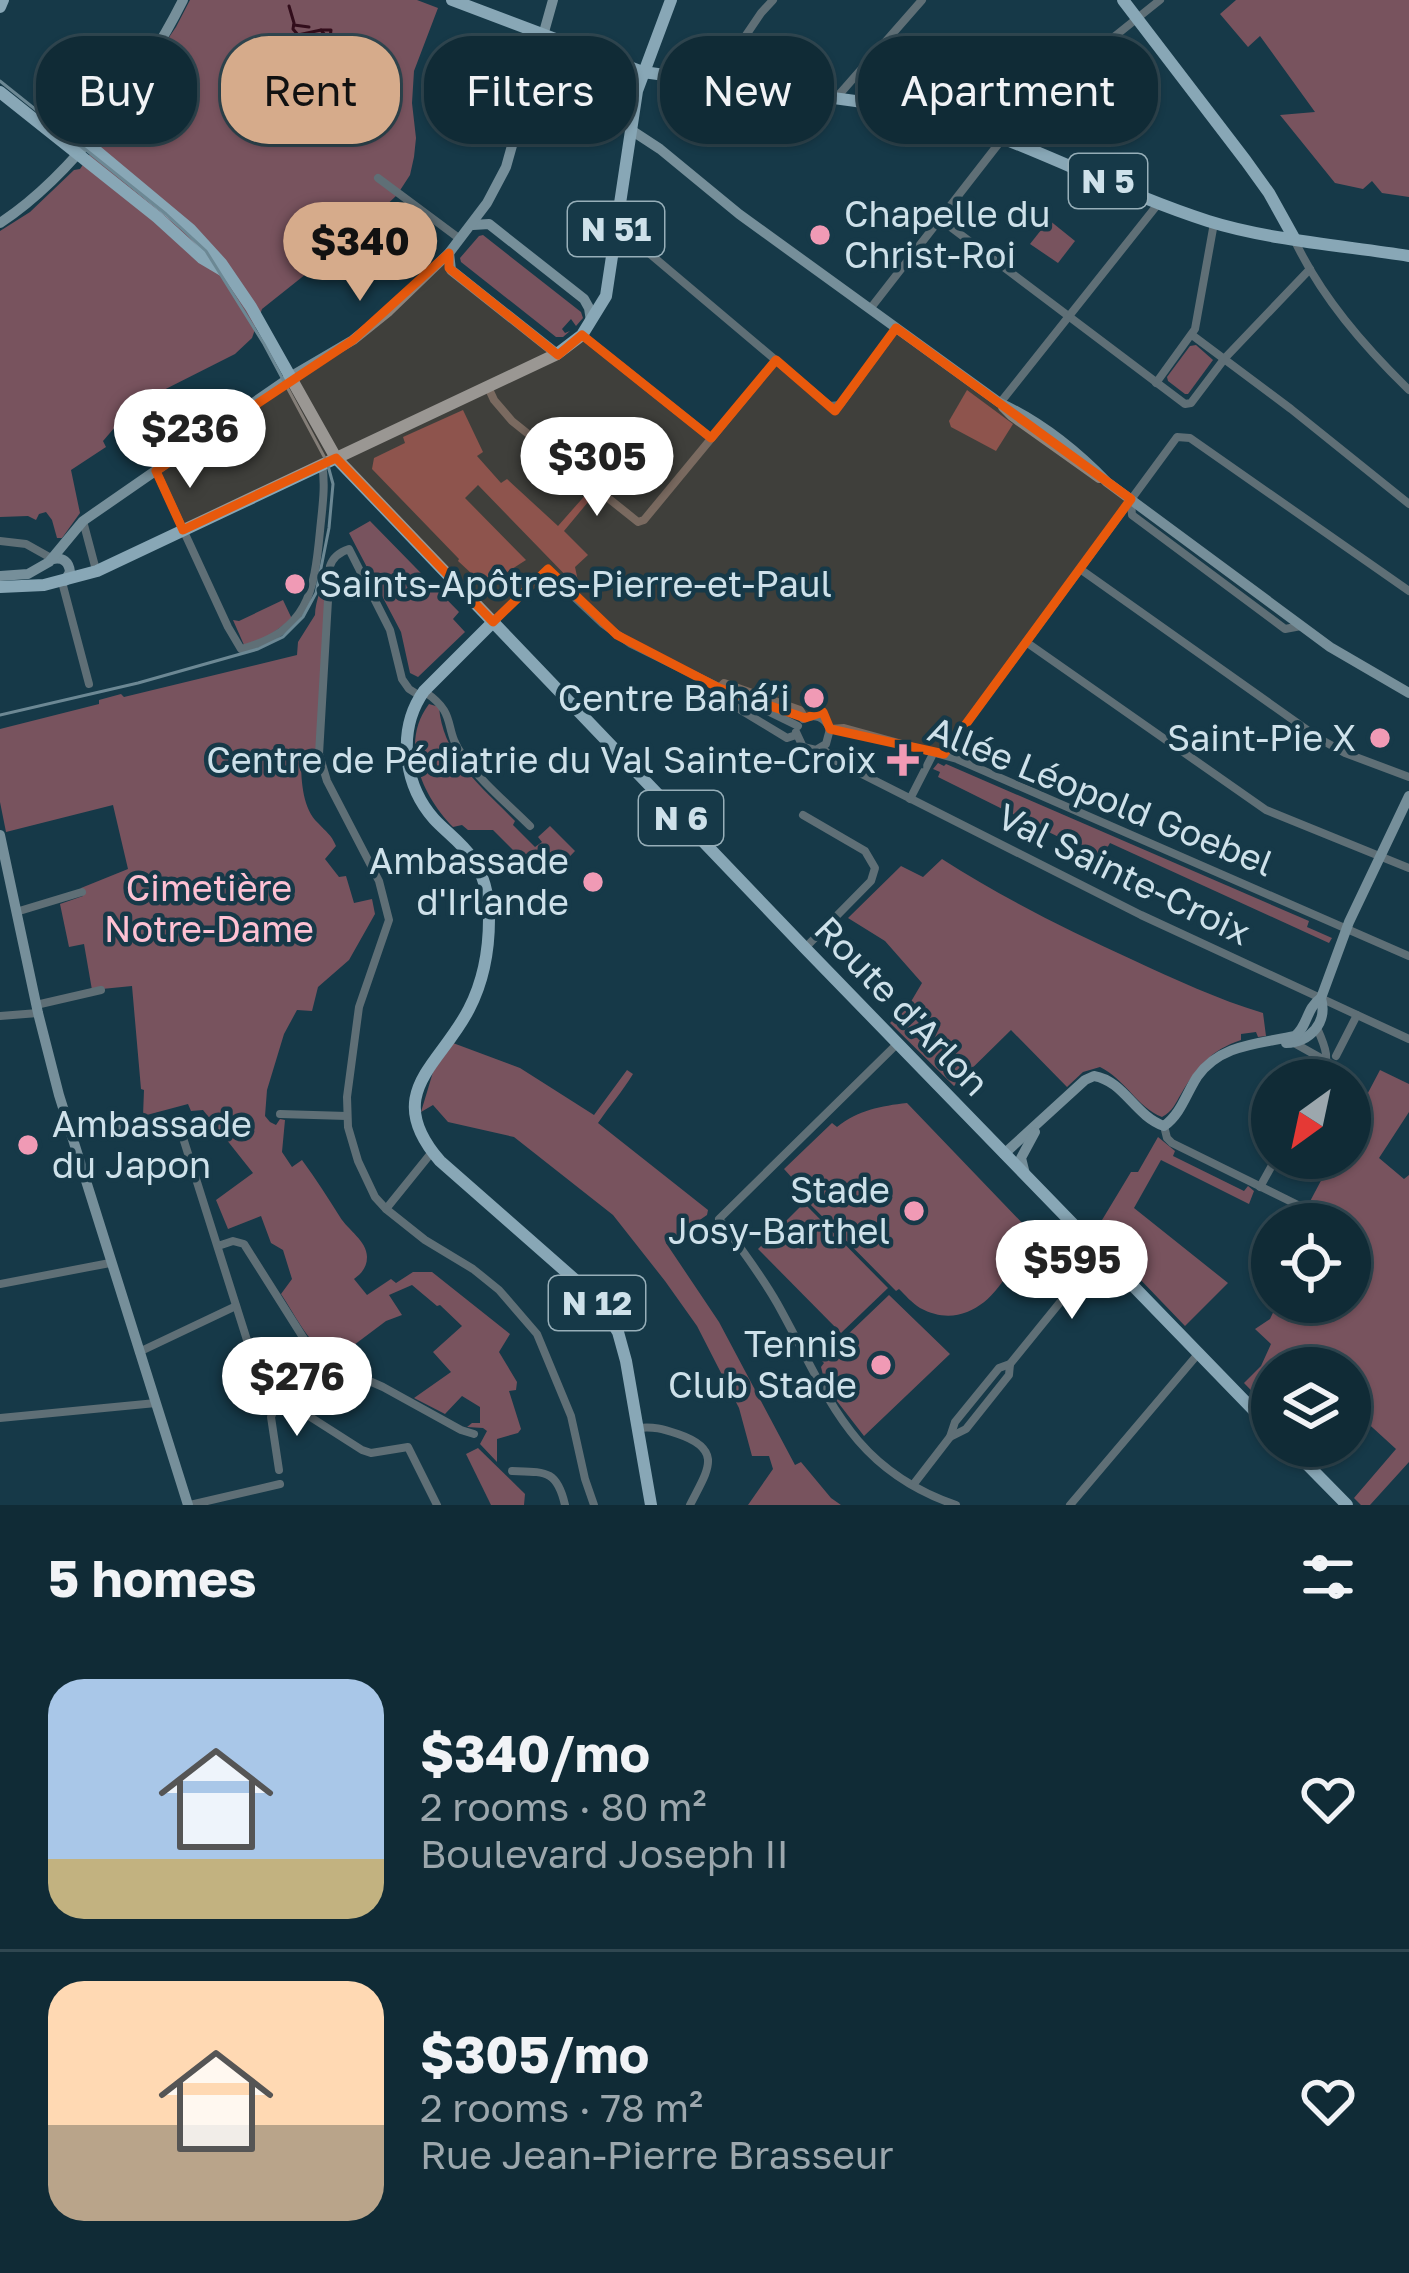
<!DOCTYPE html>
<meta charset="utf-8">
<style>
:root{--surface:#102b36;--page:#19333e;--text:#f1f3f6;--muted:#9ca7ad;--line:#304751;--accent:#d6ab8b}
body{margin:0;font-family:"Golos Text",sans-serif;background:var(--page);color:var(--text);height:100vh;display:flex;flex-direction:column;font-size:45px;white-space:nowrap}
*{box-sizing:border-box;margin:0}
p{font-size:39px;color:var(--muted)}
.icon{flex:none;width:66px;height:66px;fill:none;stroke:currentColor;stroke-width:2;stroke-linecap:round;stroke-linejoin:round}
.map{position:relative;height:1505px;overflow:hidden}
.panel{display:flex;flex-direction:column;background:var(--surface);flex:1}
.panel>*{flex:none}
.hud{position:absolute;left:36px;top:36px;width:1338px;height:108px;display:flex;gap:24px}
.needle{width:78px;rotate:213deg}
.tools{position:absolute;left:1251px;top:1059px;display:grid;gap:24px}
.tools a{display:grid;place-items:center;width:120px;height:120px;border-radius:50%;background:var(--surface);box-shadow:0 3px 9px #0004,0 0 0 3px var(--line);font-size:60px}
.price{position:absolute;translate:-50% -102px;padding:0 27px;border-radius:42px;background:#fff;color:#222;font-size:39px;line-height:78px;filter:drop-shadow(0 3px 6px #0008)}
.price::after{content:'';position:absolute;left:50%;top:72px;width:36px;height:27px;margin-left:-18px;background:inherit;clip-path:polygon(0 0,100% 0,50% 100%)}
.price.active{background:var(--accent);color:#111}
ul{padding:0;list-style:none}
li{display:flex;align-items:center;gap:36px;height:300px;padding:0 48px}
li+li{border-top:3px solid var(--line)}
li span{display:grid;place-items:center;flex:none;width:336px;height:240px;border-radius:36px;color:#555}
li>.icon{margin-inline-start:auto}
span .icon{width:144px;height:144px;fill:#fffc;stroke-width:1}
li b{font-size:51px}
h2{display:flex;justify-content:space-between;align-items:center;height:144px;padding:0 48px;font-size:51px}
.tag{padding:0 42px;border-radius:48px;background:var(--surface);box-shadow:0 3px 9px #0004,0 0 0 3px var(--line);font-size:42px;line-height:108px}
.tag.active{background:var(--accent);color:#111}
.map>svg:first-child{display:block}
.green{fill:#78535e}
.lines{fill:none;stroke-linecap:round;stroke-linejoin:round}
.stream{stroke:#320d1b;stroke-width:3}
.street{stroke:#5f6f76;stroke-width:8}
.secondary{stroke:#768f9a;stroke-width:10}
.primary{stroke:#88a7b6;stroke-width:12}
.tram{stroke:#6c8894;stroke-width:3}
.marked{fill:#e8590c;fill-opacity:0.2;stroke:#e8590c;stroke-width:9;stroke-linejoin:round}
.poi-dot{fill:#f09ab5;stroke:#163948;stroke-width:4.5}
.labels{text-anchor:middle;stroke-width:9;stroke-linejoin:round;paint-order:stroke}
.shield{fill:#163948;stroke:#97afb9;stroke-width:3}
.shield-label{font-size:33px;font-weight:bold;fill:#cee1ea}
.poi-label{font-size:36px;fill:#cee1ea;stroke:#163948;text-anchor:end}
.street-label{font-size:36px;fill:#cee1ea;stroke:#163948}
.park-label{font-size:36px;fill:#fec1d3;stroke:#163948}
</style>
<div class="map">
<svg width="1409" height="1505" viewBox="0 0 1409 1505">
<rect width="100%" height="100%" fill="#163948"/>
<g class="green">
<path d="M190,0h227l21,8 -24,63 -2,32 4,35 -2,19 -4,18 -13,20 -42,40 -93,74 -10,29 -17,16 -101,51 -31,36 3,6 -35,23 9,43 -18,25h-5l-5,-18 -6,-8 -7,2 -3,6 -8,-4 -28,1v-286l30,-19 44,-42 6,-1 96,-142z"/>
<path d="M1236,0h173v197l-27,-4 -10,-12 -9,8 -28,-6 -55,-68 35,-3 -55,-76 -12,11 -28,-33z"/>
<path d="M1049,220l26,21 -17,22 -28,-19z"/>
<path d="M483,235l98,77 2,6 -7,8 -5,-7 -9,10 3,4 5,-2 -7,6h-7l-95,-75 -1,-4 19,-22z"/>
<path d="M1196,345l17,15 -25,34h-3l-17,-13 -1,-4 23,-31z"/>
<path d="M967,390l46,34 -17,27 -45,-24 -2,-6z"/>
<path d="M463,410l20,42 -6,4 24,27 6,-4 51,47 30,-34 5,4 -29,35 24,24 -13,12 3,14 -3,4 -97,-100 -13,13 61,62 -41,26 -27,-25 1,-2 -87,-90 2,-11 31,-15 -2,-6z"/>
<path d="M370,521l89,91 -6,7 12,13 -47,45 -8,-4 -9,-41 -52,-99z"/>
<path d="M328,566l-11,186 -16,2c0,21 0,53 17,69 8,9 13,11 18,23l-11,13 14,18 7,-1 8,27 18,-4 3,15 -26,46 -31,27 -6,24 -15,-1 -13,24 -17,56 -2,26 5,6 6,3 4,-6 5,1 -3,32 10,15 10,-7c14,19 26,38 38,57 8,13 27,24 27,40 0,10 -5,16 -13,22l13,16 24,-16 5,4 17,-11h19l78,62 -11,18 18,30 -1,8 -7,1 12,38 -3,4 -21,6v23l-17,-18 7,-13 -4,-3 -16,-1 5,-4h8v-16l-18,-11 -17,18 -31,-16 37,-26 -18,-20 29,-26 -22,-21 -3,1 -25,-21 -23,10 13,20 -16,6 -52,39c-25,-15 -37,-42 -53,-66l11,-15 -9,-29 -12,-7 -10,-27 -33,13 -12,-29 37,-27 -50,-63 -12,1 -3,-7 -45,12 1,-26 -3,-1 -9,-103 -40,4 -8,-46 -15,3 -9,-43 23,-8 -2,-8 47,-19 -15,-64 -107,27 -6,-30v-73l99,-25v-4l22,-6 3,3 173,-42 1,-13 17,-27c0,-14 9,-34 13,-49z"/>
<path d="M283,600l9,19 -25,18 -23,8 -11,-25 6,1z"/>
<path d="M429,704l10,3c4,50 43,80 76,114l-2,4 22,22 7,-5 -4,-5 12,-11 25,25 -23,24 -17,-19 -8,8 -34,-34h-25l-6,-5 -9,2c-31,-31 -54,-84 -24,-123z"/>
<path d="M938,763l6,3 2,-2 363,157 -2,6 25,11 -3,5 -219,-100 -9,15 -163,-81 2,-5 -7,-3z"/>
<path d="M942,859c61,39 125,71 191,101 43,20 84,39 130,53l3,23 -8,1 -2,-5 -15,2v6c-30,10 -44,27 -60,54 -6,10 -8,17 -19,23 -25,-10 -37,-38 -62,-50l-17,5 -16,15 -56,-57 -57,56 -64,-63 19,-18 13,-22 -37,-42 -37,-23 53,-52 22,11z"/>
<path d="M453,1043l67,25 74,47 33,-45 6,4c-11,18 -22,30 -35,49l110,87 -1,5 -41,28 53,79 76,143 6,-3 30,36 10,7h-93l25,-36 -4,-13h-17l-13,-48 -42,-82 -32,-45 -52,-66 -99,-78 -66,-15 -15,-17 -12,7 12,-40z"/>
<path d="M1380,1070l29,14v28l-30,46 25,21 5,-4v287l-39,43h-9l-7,-7 42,-49 -46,-42v-39h-78v44l-28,-29 17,-17 10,-22 -16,-15 15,-10 8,-17h72v-78h-52l35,-66h17v-31z"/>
<path d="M907,1103l119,124 -4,20h-4c-11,42 -50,87 -98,61 -8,-5 -15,-13 -21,-19l-3,2 -95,-96 3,-4 -20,-22 48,-46 5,4c21,-17 44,-21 70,-24z"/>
<path d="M1158,1137l17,14 -2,5 71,35 4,-5 6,5 -5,13 -88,-44 -27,48 94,75 -43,43 -74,-77 -12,-24 32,-53h7z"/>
<path d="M804,1203l84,85 -47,45 -83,-84z"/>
<path d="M889,1295l61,59 -86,82 -38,-49 -5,-20 3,-4 -3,-3z"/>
<path d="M478,1448l47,46 -1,11h-33l-25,-51z"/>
</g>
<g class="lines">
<g class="stream">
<path d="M289,6l5,17 -1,6 5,6 23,-5 7,9 8,2"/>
<path d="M294,25l15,2"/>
<path d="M321,30h10l-1,8"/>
</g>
<g class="street">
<path d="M715,81l46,-68 12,-13"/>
<path d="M837,97l85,-97"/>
<path d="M1028,109l-9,-8 2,-5 32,-30 36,-28 5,-1 7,8"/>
<path d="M378,178l82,61"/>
<path d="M940,219l245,185 6,-1 34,-45 85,-89"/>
<path d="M615,239l22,4 193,163 10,-1 56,-77"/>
<path d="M1294,239c27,58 70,107 115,151"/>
<path d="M870,309l133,-171 41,-45 116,-93"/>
<path d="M582,335l129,103"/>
<path d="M1192,335l99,74 118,95"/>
<path d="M1156,383l39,-54 19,-106"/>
<path d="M488,387l6,13 18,21 126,101 6,-2 132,-160"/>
<path d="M1000,403l158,-199"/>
<path d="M156,471l72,156 13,22c67,-18 73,-56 79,-118 2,-22 6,-45 2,-67"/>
<path d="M1131,502l1,13 153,114 16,-3"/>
<path d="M83,521l13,49"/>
<path d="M0,541l26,3 25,14"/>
<path d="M1080,569l240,170 25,14 64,24"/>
<path d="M62,582l27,102"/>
<path d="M493,622l46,-45 15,1 49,46 28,20 167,82"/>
<path d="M1026,642l240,168 143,58"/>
<path d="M425,692c34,23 17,36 38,64 18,26 45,48 67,70"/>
<path d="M420,696l-11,-7 -7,-10 -12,-49 -41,-81c-9,3 -16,8 -19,17l-11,188 8,27 52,100 10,39 -30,87 -12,90 1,30 10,34 17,36 11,12 39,31 48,29 26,21 38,44 34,82 14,63 9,26"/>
<path d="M803,719c12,-6 22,-2 27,10"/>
<path d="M830,729l14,-1 113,31 452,197"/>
<path d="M796,732l7,15 13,3 10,-6 4,-15"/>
<path d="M796,735l-9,3 -66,-40 -2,-10 5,-5 76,27 5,8"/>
<path d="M822,748l14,13 305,154 268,124"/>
<path d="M944,754l233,-317 13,1 219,153"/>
<path d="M910,799l24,-47"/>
<path d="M803,815l62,36 10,17 -4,13 -66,67"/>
<path d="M16,912l66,-20"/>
<path d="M36,1005l65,-15"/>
<path d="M0,1016l38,-3"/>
<path d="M1317,1028c9,20 14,32 3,52"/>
<path d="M1294,1043l34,19"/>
<path d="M897,1044l-178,175c20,27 41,54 58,84 50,89 71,165 179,202"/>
<path d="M1336,1056l21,-41"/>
<path d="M280,1114l67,2"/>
<path d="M1164,1126l3,12 5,5 134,66"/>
<path d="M71,1131l107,-9 81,256 6,10 97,62 9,3 37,-6 29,58"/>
<path d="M1260,1187l16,-29"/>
<path d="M386,1209l46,-57"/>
<path d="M218,1246l15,-5 11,3 62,98 18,19 59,26 78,43 13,4"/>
<path d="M0,1284l110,-21"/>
<path d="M139,1352l97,-46"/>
<path d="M279,1397l-8,20 8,53"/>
<path d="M0,1418l156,-15"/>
<path d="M638,1428c15,-2 25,1 40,6 47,16 29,37 12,71"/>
<path d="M950,1437l16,-8 43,-54 1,-11 90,-111"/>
<path d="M512,1471c34,1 45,-1 53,34"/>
<path d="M913,1485l37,-48 5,-15 44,-54 11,-4"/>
<path d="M190,1505l90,-21"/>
<path d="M1070,1505l128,-151"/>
</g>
<g class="secondary">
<path d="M631,130l29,19 79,65 261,189c39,18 77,48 107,79l223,165 79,46"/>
<path d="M0,223c72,-47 145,-147 183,-223"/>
<path d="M473,225l16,-1 95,75 5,9 2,13"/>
<path d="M449,253l2,17 106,84"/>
<path d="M1003,407l9,9 87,62"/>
<path d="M53,559c10,-2 16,3 17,13l-5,9"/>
<path d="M0,576l28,-2 21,-12 34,-41 212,-147 58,-34 36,-29 60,-58 38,-50 19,-36 47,-167"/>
<path d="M0,835l38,178 21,82 129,410"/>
<path d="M1286,1043c24,-1 42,-20 35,-45"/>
<path d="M1004,1154l81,-74 9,-4c30,5 41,40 70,50 17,-12 22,-32 33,-49 23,-33 62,-33 98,-41 13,-10 11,-28 26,-38l28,-76 60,-126"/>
<path d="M1025,1174l-4,-16 14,-26"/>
</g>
<g class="primary">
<path d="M452,0l191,72 271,37c102,26 194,80 294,112 60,19 138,25 201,35"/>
<path d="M1123,0l123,161 23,32 25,45"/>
<path d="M0,7l3,-7"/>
<path d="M0,92l157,125 45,41 22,13"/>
<path d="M87,143l103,86 31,34 30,44 85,151 469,490 467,481"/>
<path d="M0,587l44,-2 53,-14 460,-217 25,-19 24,-39 31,-205 34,-91"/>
<path d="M493,622l-69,69c-27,38 -21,93 10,128 12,13 28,24 38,39 13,18 17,40 17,61 0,30 -6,63 -20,90 -29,57 -88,84 -29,152l149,131 18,22 11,18 8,29 25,144"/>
<path d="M1289,1446l58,59"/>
</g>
<path class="tram" d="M0,81l166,133 40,37 58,93 63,118 6,22 -4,44 -13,65 -13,24 -20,20 -25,12 -120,34 -138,32"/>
</g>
<path class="marked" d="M449,253v15l109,87 24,-20 129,103 65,-78 59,51 61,-83 235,171 -187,255 -114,-25 -7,-17 -18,6 -86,-30 -102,-53 -69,-66 -55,53 -157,-164 -153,72 -27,-59 197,-131z"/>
<g class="poi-dot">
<circle cx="820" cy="235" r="12"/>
<circle cx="295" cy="584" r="12"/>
<circle cx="814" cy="698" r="12"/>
<circle cx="1380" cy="738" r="12"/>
<path d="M897 742h12v12h12v12h-12v12h-12v-12h-12v-12h12z"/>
<circle cx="593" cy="882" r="12"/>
<circle cx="28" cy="1145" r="12"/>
<circle cx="914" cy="1211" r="12"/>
<circle cx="881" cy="1365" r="12"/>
</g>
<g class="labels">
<g class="shield">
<rect x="1069" y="154" width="78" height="54" rx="9"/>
<rect x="568" y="202" width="96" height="54" rx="9"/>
<rect x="639" y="791" width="84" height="54" rx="9"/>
<rect x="549" y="1276" width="96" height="54" rx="9"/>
</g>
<g class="shield-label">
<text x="1108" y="193">N 5</text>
<text x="616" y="241">N 51</text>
<text x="681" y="830">N 6</text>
<text x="597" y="1315">N 12</text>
</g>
<g class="poi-label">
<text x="844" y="227" text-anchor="start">Chapelle du<tspan x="844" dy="41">Christ-Roi</tspan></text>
<text x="319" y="597" text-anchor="start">Saints-Apôtres-Pierre-et-Paul</text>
<text x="790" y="711">Centre Bahá’i</text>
<text x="1356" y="751">Saint-Pie X</text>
<text x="876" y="773">Centre de Pédiatrie du Val Sainte-Croix</text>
<text x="569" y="874">Ambassade<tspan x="569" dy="41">d'Irlande</tspan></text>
<text x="52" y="1137" text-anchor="start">Ambassade<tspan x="52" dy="41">du Japon</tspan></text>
<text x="890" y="1203">Stade<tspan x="890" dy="41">Josy-Barthel</tspan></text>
<text x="857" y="1357">Tennis<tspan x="857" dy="41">Club Stade</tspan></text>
</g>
<g class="street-label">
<text transform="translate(1101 796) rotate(22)" y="13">Allée Léopold Goebel</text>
<text transform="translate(1124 874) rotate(26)" y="13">Val Sainte-Croix</text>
<text transform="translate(902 1006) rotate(46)" y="13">Route d'Arlon</text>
</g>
<g class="park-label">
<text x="209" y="901">Cimetière<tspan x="209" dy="41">Notre-Dame</tspan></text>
</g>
</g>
</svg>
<div class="tools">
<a><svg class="needle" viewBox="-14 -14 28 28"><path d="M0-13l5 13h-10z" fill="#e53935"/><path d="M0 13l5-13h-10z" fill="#9ca7ad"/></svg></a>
<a><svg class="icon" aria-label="locate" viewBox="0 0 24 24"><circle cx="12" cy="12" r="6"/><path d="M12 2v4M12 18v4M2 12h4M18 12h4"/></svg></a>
<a><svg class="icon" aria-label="layers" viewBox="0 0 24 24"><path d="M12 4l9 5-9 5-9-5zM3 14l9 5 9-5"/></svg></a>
</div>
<b class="price active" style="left:360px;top:304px">$340</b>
<b class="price" style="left:190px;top:491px">$236</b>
<b class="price" style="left:597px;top:519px">$305</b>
<b class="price" style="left:1072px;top:1322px">$595</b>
<b class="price" style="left:297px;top:1439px">$276</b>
<div class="hud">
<a class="tag">Buy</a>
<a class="tag active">Rent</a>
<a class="tag">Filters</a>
<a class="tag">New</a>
<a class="tag">Apartment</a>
</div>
</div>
<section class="panel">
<h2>5 homes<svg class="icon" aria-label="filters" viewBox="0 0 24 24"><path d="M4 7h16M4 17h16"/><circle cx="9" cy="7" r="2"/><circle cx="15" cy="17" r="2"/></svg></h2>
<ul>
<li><span style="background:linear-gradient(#a9c7e8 75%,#c2b280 0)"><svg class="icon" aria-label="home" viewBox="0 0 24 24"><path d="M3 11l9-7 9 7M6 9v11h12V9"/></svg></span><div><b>$340/mo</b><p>2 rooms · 80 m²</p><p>Boulevard Joseph II</p></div><svg class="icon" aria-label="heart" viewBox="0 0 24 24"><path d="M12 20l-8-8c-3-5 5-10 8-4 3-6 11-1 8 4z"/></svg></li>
<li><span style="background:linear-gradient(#ffd9b3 60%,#b9a48a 0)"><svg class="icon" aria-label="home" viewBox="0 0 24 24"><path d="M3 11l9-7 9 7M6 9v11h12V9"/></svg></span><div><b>$305/mo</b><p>2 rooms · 78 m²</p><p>Rue Jean-Pierre Brasseur</p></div><svg class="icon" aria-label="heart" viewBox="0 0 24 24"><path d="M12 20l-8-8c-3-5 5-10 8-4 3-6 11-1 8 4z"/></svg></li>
</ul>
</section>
